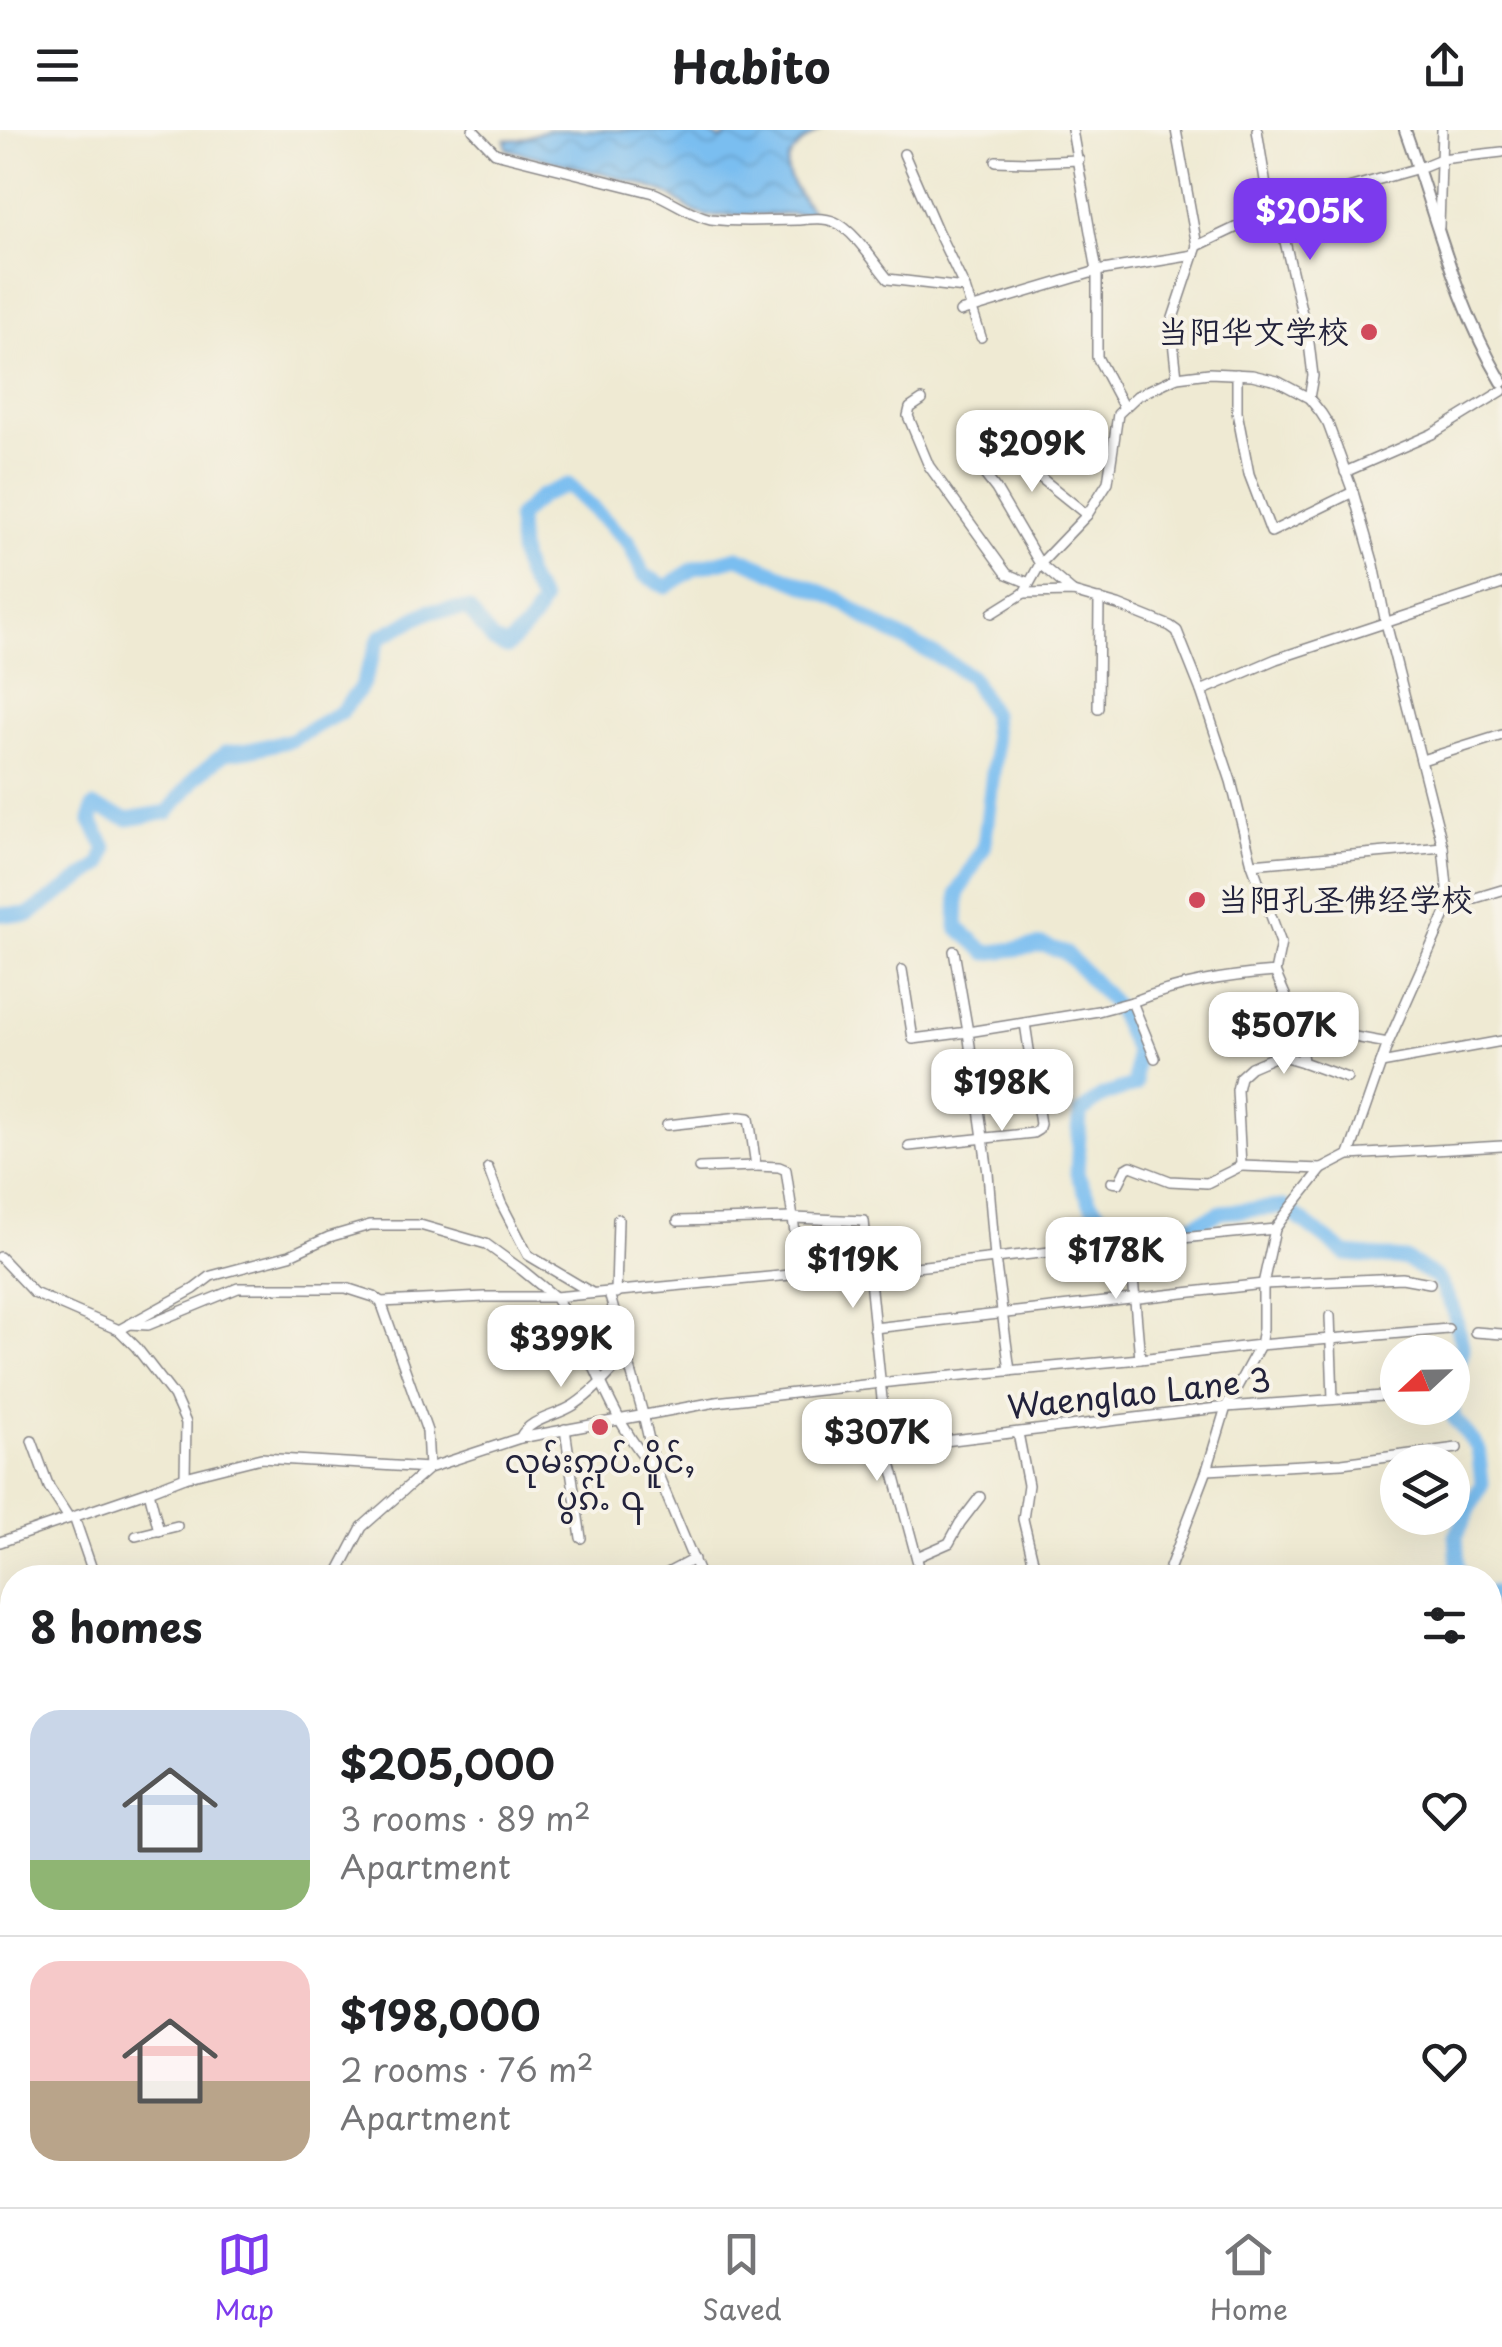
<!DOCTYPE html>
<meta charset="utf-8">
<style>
:root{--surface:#fff;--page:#f6f6f6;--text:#202124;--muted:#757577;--line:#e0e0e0;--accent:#7c3aed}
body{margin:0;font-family:"Playpen Sans","LXGW WenKai TC","Noto Sans Myanmar",sans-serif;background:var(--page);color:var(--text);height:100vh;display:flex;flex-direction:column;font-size:38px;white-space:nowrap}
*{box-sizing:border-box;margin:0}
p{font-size:32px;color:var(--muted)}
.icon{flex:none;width:55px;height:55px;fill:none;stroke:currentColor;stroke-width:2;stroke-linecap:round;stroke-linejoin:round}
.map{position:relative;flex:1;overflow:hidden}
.panel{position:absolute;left:0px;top:1435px;width:1502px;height:642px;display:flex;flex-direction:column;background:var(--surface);border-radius:40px 40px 0 0;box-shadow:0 10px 40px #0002}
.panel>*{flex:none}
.needle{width:65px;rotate:248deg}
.buttons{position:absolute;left:1380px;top:1205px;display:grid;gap:20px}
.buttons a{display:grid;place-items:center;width:90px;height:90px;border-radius:50%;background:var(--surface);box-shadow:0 10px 40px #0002;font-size:50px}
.price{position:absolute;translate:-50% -85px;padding:0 22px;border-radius:20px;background:#fff;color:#222;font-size:32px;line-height:65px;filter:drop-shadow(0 2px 5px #0008)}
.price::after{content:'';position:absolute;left:50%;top:60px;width:30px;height:22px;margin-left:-15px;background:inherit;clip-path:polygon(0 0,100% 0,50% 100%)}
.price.on{background:var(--accent);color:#fff}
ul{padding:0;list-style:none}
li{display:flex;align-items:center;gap:30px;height:250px;padding:0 30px}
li+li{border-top:2px solid var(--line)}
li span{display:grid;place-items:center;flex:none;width:280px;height:200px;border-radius:30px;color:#555}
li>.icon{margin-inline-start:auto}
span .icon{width:120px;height:120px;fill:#fffc;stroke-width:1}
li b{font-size:42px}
h2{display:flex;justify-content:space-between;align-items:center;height:120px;padding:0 30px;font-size:42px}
header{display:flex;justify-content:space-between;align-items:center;height:130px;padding:0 30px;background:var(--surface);font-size:45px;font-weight:700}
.tab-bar{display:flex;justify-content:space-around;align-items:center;height:140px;border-top:2px solid var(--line);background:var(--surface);font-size:28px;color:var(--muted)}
.tab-bar a{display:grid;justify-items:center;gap:5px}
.tab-bar .on{color:var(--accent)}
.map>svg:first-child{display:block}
.cemetery{fill:url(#cemetery-stones);stroke:#727956;stroke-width:2.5}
.water{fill:url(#water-waves);stroke:#4e7096;stroke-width:2.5}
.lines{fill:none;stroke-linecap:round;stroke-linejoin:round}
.river{stroke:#7abef0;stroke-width:15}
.minor-casing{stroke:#888687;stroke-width:12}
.tertiary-casing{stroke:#888687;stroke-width:14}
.secondary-casing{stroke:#888687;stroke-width:15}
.minor{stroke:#fff;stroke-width:9}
.tertiary{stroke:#fff;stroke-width:10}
.secondary{stroke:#fff;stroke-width:11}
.poi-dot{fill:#d1495b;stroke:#f7f3e8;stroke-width:4}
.labels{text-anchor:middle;stroke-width:8;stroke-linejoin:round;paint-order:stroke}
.poi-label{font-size:32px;fill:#22223b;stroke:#f7f3e8;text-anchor:end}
.street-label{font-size:32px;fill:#22223b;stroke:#f7f3e8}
</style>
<header><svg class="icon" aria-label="menu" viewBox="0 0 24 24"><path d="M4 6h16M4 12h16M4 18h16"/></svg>Habito<svg class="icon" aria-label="share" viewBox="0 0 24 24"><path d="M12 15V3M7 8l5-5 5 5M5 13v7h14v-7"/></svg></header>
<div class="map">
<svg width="1502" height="2077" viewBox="0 0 1502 2077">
<defs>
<pattern id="cemetery-stones" width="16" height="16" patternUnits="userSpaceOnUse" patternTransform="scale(2.5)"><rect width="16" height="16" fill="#c3d071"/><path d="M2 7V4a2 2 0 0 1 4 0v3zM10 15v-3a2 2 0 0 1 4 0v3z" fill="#a7b263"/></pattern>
<pattern id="water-waves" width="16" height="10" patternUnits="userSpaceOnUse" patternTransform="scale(2.5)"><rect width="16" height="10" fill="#7abef0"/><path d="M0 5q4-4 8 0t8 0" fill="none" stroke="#69a3cf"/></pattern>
</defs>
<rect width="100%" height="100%" fill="#f7f3e8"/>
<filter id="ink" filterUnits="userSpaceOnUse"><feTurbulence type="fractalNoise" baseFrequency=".01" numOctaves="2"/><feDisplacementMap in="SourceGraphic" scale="20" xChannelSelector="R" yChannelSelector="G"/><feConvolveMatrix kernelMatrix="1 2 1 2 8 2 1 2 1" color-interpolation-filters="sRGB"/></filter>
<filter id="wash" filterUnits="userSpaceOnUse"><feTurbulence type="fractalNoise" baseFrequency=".0048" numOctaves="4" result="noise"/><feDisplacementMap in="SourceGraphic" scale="40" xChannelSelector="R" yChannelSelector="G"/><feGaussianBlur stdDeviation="2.25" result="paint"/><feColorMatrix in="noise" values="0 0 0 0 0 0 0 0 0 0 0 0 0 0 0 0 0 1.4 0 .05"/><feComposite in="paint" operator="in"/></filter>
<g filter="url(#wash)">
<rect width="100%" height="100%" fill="#efead3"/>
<path class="cemetery" d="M12,1992v73h230l-3,12h-239v-55z"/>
<g class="water">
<path d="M547,0h156l18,10 11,-10h88c-47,32 -38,41 -7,83l-106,3 -12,-4 -29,-19 -25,-9 -134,-35 -2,-9 16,-1z"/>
<path d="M12,1620v102l-12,-7v-89z"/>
</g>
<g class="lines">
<g class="river">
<path d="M0,784l28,1 73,-50 5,-16 -15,-28 2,-14 35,12 40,-7 29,-36 28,-23 24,-3 42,-10 50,-28 21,-26 18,-49 50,-26 38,-2 25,32 14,6 25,-26 10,-19c-22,-31 -23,-47 -24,-85l23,-21 27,-11 61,58 14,31 23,13 29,-19 43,-11 100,42 39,26 68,35 26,17 21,37 3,41 -11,92 -26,46 -1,34 30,26 56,-8 23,8 49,52 21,46 -1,34 -33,11 -22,17 -3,61 13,28 20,24 43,7 40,-8 28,-13 63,-5 62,47 59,5 32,19 16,30 10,42 -11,39"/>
<path d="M1452,1278l2,10 24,30 4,35 -26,53 2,33 7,9"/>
<path d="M1490,1463l12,5"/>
</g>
</g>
</g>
<g filter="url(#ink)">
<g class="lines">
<defs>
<g id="minor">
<path d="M473,0l22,23 159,40c19,8 37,22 57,26 28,4 58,1 86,1 12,-1 26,-3 38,2 19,8 40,42 53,57l77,9"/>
<path d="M1072,0l25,141v86l27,51"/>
<path d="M1176,0l21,116"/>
<path d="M1257,0l11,69 9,9 32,135 4,33 -4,22"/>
<path d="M904,24l33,76 28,58 16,49"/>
<path d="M996,31l32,1 51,-2"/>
<path d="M1439,97l3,-97"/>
<path d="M960,182l137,-41 97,-16"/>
<path d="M1237,244v38l12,62 22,58 82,-40"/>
<path d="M1177,247l-6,-53 26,-78 80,-38 142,-40 22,-9 61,-7"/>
<path d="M922,270l-12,8 -2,8 21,50 78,108 22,9"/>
<path d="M1007,314l24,26 56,45"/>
<path d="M978,336l18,23 44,75 33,28"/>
<path d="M1345,342l87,-38 70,-43"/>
<path d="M1024,463l49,-1 45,13 52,21 7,5 24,60 30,90 21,83"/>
<path d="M992,483l32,-20 16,-29 47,-49 21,-33 10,-68 19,-18 40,-19 32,-4 43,2 25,6 32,17 12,15 7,11 25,68 21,73 12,58 57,224 6,59 -61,137 -39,112"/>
<path d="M1201,561l75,-32 226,-75"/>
<path d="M1098,578l1,-109"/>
<path d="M1422,630l80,-25"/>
<path d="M1449,776l53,-16"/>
<path d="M902,840l11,69 55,-7 -14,-81"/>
<path d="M1275,842l24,55 4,35 -24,-7 -28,12 -11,10 -3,13 4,76 81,3"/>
<path d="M1260,896l39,1 89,16"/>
<path d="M1155,928l-23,-56c48,-19 93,-26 143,-30l6,-29 -29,-79 191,-17"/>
<path d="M1303,932l44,16"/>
<path d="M1381,933l121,-22"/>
<path d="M667,995l73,-8 9,1 7,48 23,1 7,3 15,104"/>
<path d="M909,1016l124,-13 5,-3 2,-6 -15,-101"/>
<path d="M488,1038l13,35 27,52 64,38"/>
<path d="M699,1038l57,-2"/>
<path d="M1112,1052l7,1 7,-14 5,-3 39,15 37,2 34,-17"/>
<path d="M678,1091l116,-3 70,3 23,227 35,130"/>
<path d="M1130,1113l10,116"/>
<path d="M0,1127l34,36 85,37 17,17 38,49 12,27 -1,54"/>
<path d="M609,1163l34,121 13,56 45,108"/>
<path d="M616,1163l2,-74"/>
<path d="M1330,1186l3,83"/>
<path d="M129,1194l19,1 90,-37h108l28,9 7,5"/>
<path d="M874,1198l389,-44 139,-6 28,5"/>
<path d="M119,1200l75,-41 17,-13 79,-21 39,-18 41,-12h50l66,19 36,26 33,27 246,-23 70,-2 259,-29 145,-14"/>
<path d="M1475,1202l27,2"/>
<path d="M1010,1241l-15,-113 -7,-85 -20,-141 130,-21 34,-9"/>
<path d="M565,1299l16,109"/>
<path d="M1018,1303l10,52 -5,34 14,59"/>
<path d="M520,1308c11,-21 36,-21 54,-33 21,-14 37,-33 54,-51"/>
<path d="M32,1311l17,46 20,31"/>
<path d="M887,1318l339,-41 172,-12"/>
<path d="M1207,1340l135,-7 115,-15"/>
<path d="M149,1361l10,40"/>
<path d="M74,1387l21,61"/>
<path d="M136,1406l41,-10"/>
<path d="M0,1412l149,-51 36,-14 76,-19 168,10 91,-30 196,-36 182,-21 242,-22 120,-14 188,-16"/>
<path d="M917,1427l32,-14 11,-20 20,-26"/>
<path d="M335,1448l27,-51 67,-59 -2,-37 -46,-129 104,-5h70c9,14 17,28 25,42 24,45 40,95 76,131"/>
<path d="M658,1448l36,-19"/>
<path d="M1166,1448l41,-108 19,-63 34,-62 3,-16v-45l12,-55 7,-10 40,-50 27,-14 153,-9"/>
<path d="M1490,1968l12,-4"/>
<path d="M353,2065v12"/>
<path d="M416,2065l11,12"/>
<path d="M579,2065l5,12"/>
<path d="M639,2065l4,12"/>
<path d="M784,2065l1,12"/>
<path d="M1094,2065l2,12"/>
<path d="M0,2074l12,-21"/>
<path d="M291,2077l1,-12"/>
<path d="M881,2077l16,-3"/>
<path d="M933,2077l4,-12"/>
<path d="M1147,2077l42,-12"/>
<path d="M1245,2077l27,-12"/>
</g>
<g id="tertiary">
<path d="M1405,0c31,86 50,173 97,252"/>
<path d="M0,1857l12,-2"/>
<path d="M1316,2065l12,12"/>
</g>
<g id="secondary">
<path d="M1490,1996l12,-8"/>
<path d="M1439,2077l22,-12"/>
</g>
</defs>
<use href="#minor" class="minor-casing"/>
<use href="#tertiary" class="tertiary-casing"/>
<use href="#secondary" class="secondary-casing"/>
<use href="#minor" class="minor"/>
<use href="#tertiary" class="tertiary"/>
<use href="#secondary" class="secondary"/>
</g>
</g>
<g class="poi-dot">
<circle cx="1369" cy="202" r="10"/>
<circle cx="1197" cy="770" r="10"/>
<circle cx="600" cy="1297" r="10"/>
</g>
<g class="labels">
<g class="poi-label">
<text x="1349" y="213">当阳华文学校</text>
<text x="1217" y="781" text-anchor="start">当阳孔圣佛经学校</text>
<text x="600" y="1343" text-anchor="middle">လုမ်းဢုပ်ႉပိူင်ႇ<tspan x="600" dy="37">ပွၵ်ႉ ႖</tspan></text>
</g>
<g class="street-label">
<text transform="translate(1139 1264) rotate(-6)" y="11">Waenglao Lane 3</text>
</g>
</g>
</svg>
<div class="buttons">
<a><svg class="needle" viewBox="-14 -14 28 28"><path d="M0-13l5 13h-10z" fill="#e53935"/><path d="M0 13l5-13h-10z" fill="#757577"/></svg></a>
<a><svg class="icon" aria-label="layers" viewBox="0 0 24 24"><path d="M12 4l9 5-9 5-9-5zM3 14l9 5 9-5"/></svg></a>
</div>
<b class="price on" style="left:1310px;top:133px">$205K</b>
<b class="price" style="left:1032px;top:365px">$209K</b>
<b class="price" style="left:1284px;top:947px">$507K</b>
<b class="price" style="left:1002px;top:1004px">$198K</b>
<b class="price" style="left:1116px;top:1172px">$178K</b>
<b class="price" style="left:853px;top:1181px">$119K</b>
<b class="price" style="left:561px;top:1260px">$399K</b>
<b class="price" style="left:877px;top:1354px">$307K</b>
<section class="panel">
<h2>8 homes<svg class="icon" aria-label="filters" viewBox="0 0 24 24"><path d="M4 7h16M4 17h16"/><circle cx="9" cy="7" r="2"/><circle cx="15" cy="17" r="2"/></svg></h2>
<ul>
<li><span style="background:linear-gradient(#c9d6e8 75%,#8fb573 0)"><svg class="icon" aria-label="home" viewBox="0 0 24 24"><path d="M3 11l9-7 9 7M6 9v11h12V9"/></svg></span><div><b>$205,000</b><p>3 rooms · 89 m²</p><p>Apartment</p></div><svg class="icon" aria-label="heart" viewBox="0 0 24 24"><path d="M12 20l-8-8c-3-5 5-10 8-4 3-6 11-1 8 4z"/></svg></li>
<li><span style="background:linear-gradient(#f6c9c9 60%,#b9a48a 0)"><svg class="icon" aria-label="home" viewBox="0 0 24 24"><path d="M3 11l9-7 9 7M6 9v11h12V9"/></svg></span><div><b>$198,000</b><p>2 rooms · 76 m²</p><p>Apartment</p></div><svg class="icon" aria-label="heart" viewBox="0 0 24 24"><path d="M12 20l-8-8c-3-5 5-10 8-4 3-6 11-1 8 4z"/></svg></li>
</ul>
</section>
</div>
<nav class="tab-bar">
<a class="on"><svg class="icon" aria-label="map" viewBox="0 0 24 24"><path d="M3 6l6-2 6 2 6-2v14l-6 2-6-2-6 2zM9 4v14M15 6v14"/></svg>Map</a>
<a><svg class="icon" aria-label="saved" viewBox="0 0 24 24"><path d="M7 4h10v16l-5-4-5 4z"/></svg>Saved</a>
<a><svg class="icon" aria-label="home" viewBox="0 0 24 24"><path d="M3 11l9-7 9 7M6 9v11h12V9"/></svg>Home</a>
</nav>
